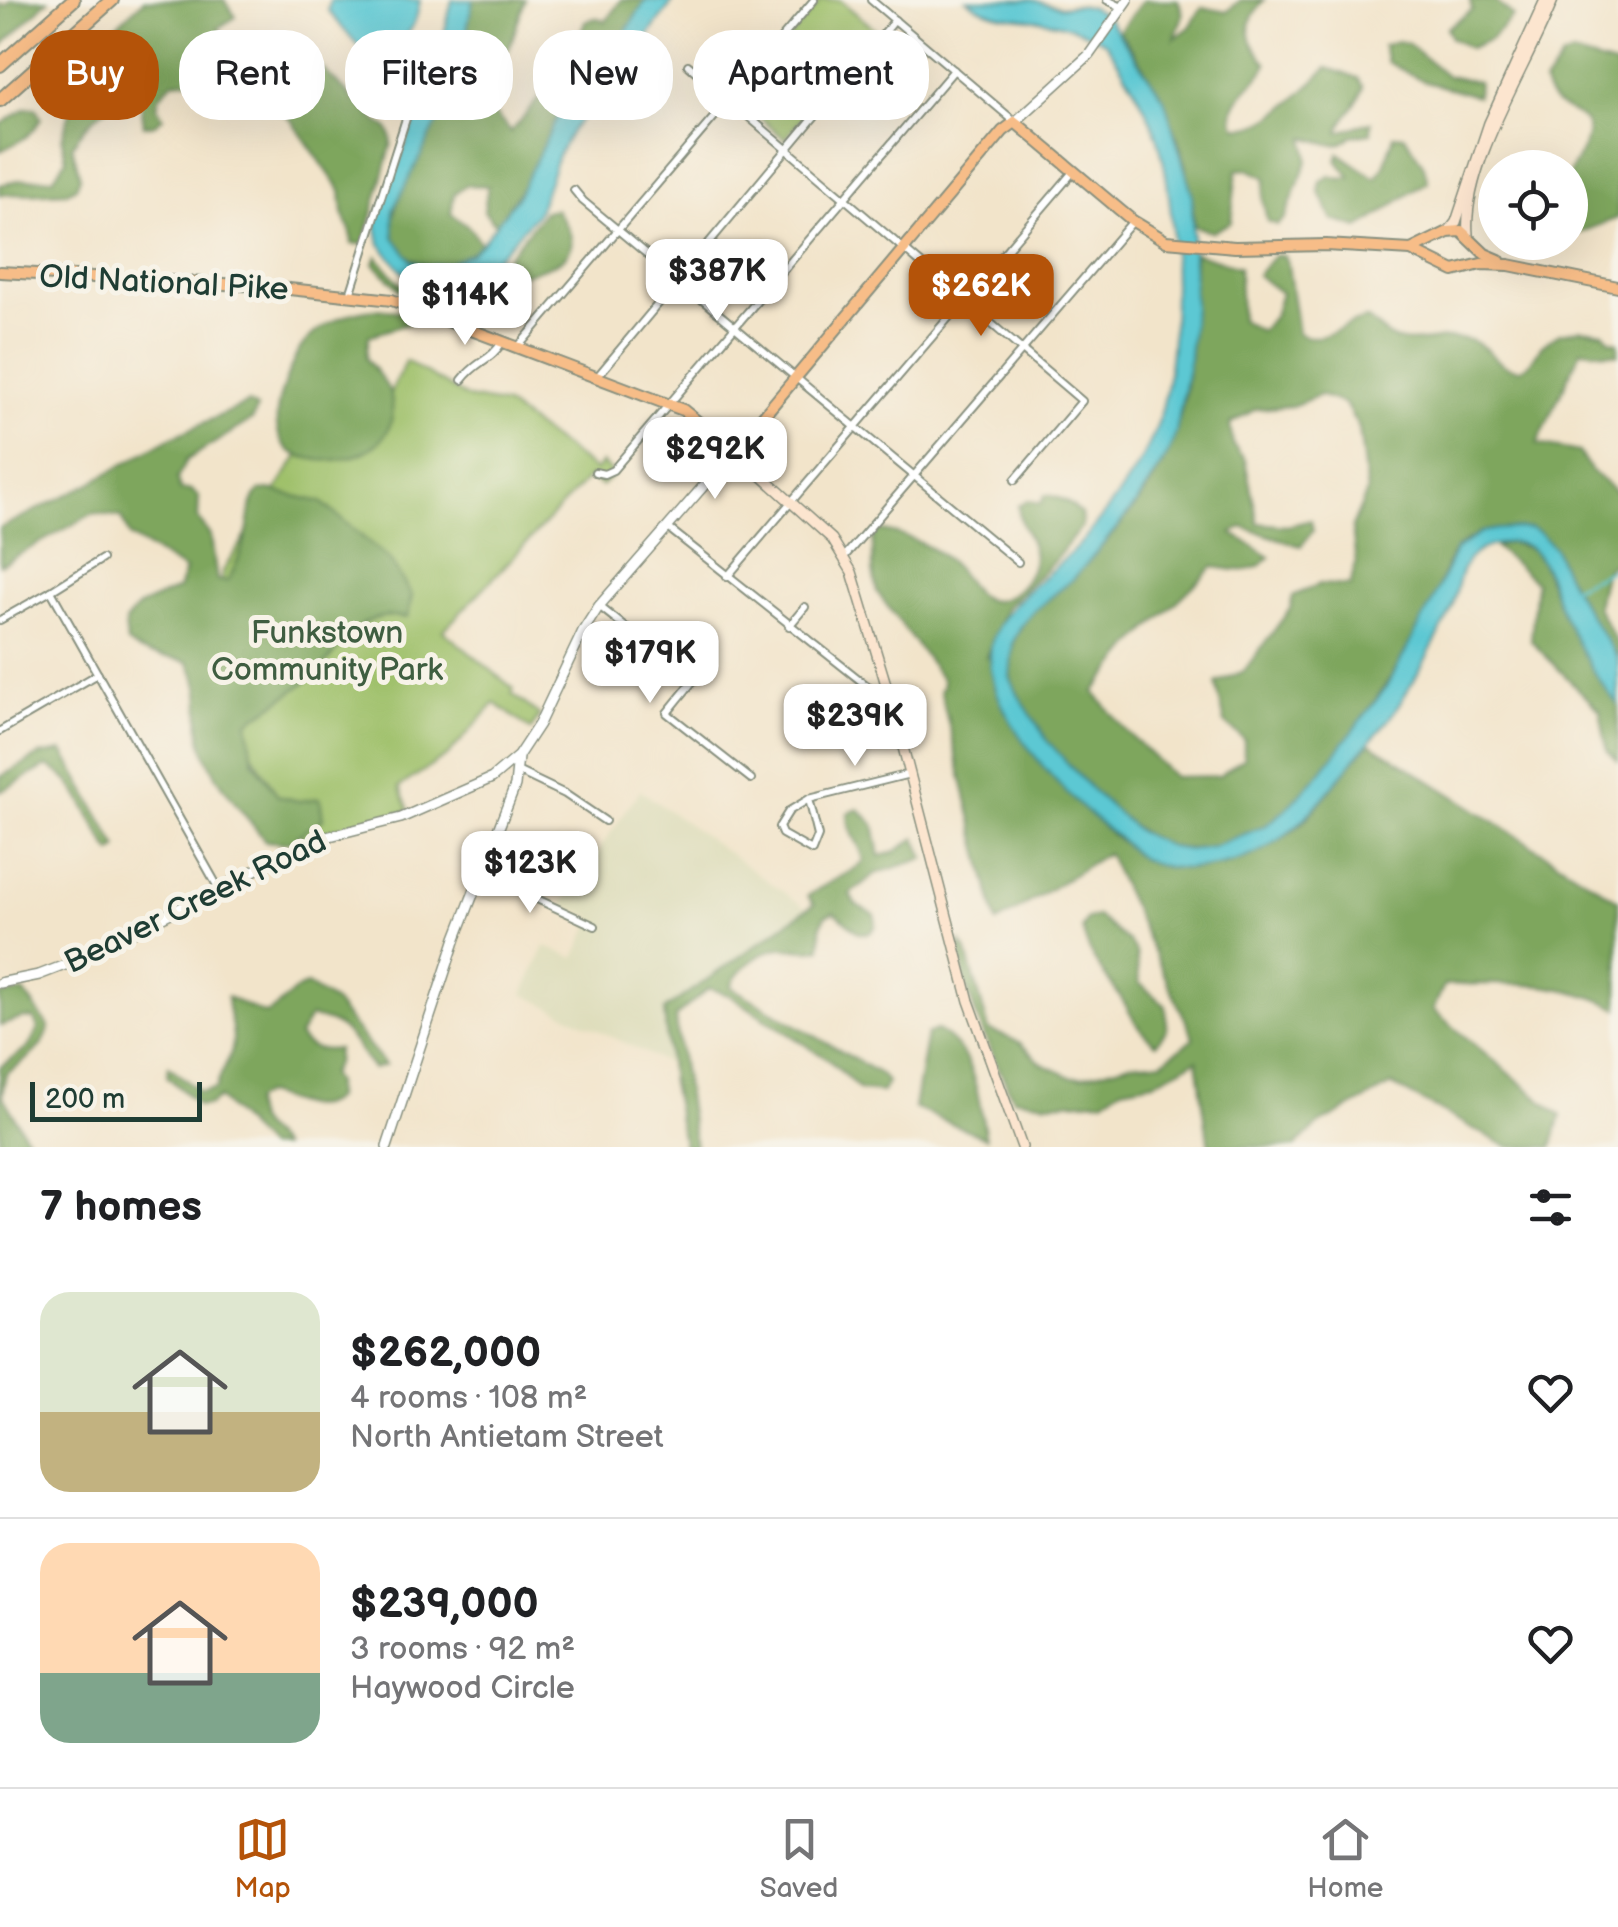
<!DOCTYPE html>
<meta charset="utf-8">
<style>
:root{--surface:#fff;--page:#f2f2f2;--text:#202124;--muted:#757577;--line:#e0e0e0;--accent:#b45309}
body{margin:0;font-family:"Balsamiq Sans",sans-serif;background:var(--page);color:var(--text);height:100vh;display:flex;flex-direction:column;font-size:38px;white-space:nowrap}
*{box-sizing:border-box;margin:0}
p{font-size:32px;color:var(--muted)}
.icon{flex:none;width:55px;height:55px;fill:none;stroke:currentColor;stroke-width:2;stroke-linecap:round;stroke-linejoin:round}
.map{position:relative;height:1147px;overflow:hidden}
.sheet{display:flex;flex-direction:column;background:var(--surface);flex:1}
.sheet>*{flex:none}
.top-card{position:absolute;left:30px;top:30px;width:1000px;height:90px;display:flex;gap:20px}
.tools{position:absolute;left:1478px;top:150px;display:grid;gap:20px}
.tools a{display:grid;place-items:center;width:110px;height:110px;border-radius:50%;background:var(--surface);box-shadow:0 10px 40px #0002;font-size:50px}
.scale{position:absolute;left:30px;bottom:25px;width:172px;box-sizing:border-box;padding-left:10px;border:5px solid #1f3d34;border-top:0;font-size:28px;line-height:35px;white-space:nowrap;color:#1f3d34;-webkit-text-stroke:8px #f7f3e8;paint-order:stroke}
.price{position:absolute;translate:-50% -85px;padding:0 22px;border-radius:20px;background:#fff;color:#222;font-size:32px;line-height:65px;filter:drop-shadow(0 2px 5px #0008)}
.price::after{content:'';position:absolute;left:50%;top:60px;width:30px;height:22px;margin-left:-15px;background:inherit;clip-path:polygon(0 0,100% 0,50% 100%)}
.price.active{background:var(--accent);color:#fff}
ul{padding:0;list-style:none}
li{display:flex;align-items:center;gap:30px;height:250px;padding:0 40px}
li+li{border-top:2px solid var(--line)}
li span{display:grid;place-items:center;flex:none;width:280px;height:200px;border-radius:30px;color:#555}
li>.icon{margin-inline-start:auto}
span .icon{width:120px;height:120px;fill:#fffc;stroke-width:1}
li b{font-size:42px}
h2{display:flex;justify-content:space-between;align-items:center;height:120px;padding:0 40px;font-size:42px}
.tag{padding:0 35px;border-radius:40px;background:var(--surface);box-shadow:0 10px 40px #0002;font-size:35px;line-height:90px}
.tag.active{background:var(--accent);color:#fff}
.menu{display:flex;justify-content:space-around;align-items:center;height:140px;border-top:2px solid var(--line);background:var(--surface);font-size:28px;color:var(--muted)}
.menu a{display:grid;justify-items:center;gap:5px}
.menu .active{color:var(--accent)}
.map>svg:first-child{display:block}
.built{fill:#deddbb}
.green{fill:#9ec069;stroke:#5e7e4e;stroke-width:2.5}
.forest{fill:#7ea65d;stroke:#4e7248;stroke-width:2.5;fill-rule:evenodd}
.water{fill:#5cc8d3;stroke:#3e8284;stroke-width:2.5}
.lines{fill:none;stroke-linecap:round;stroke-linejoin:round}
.stream{stroke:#5cc8d3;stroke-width:2.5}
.minor-casing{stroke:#88907f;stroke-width:10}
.tertiary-casing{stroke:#88907f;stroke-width:12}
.secondary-casing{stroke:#88907f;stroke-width:12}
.primary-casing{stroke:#88907f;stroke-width:14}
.motorway-casing{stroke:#88907f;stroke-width:16}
.minor{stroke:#fff;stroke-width:6}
.tertiary{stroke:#fff;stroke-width:9}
.secondary{stroke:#fce5cf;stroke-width:9}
.primary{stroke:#f7bd88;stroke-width:10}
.motorway{stroke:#f7bd88;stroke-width:12}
.labels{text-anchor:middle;stroke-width:10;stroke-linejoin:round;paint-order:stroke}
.street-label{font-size:32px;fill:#1f3d34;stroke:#f7f3e8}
.park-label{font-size:32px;fill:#3f5e41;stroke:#f7f3e8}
</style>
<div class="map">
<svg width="1618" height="1147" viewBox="0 0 1618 1147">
<rect width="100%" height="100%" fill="#f7f3e8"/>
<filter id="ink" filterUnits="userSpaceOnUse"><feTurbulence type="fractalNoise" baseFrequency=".01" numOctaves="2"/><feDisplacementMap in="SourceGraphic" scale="20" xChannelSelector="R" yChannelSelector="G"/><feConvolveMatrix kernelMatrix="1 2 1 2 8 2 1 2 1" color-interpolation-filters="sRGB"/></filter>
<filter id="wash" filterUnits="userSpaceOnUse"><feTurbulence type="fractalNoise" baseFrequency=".0048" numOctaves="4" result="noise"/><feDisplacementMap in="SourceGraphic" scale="40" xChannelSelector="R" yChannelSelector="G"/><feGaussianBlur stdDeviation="2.25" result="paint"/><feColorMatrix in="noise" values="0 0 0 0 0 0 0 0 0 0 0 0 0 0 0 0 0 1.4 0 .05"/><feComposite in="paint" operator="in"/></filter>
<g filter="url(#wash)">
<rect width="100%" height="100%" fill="#f2e4ca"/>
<path class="built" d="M640,790l170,121 -142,99 7,57 -152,-73 22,-48 30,12 18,-40 -31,-14z"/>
<g class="green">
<path d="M821,0h19l36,30 -91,109 -47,-40z"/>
<path d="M406,361l62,37 38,7 89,65 7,-7 12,11 -13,12 -12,-9 -146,154 71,58 -2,5 28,21 -9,15 -36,-27 -47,52 -49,32 10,23c-34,14 -71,14 -105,30l-101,-169 20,-100 100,-153 44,21z"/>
</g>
<g class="forest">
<path d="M11,0h37l-48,48v-45l5,3z"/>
<path d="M144,0h80l12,17 -18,11 6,8 33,-2 19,11 31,9 71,68c12,6 15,12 13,25l-27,97h-12l-1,-11 -8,-20 -2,-22 -49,-70 -8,-7 -31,-8 -17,-14 -33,-13 -31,3 -13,15 -2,11 6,9 -8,7 -11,2 -4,-32c-25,-1 -56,31 -68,52l8,31 -4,10 -9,5 -67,3v-10l20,-5 33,-2 13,-18 -4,-21 12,-41 -8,-9 -3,-10 6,-10z"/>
<path d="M473,0h52l-16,49 -15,25 -36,-4z"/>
<path d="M621,0h26l-35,53 -49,53 -34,71 -33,48 -12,-14 4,-25 -22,-1 -12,9 -3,20 20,15 10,15c-33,30 -72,32 -90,-14 6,-51 48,-103 66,-152l4,10 28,20 22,24c28,-33 58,-70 74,-110l10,-4 11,3z"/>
<path d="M1143,0h35l5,15 -8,23 15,-11 12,-20 25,5 13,-12h24c-23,26 -16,41 3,64 -9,22 -44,35 -31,62 27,10 72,-39 91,-58l31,10 5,9c-5,20 -22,30 -24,45l32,-10v11l-20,3c-15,18 -27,3 -46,2l3,21 -23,59 -8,7 -10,-4 -4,-22 3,-21 -18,-9 -11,1 -6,52 -18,10 -19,-6c-4,-78 -30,-133 -75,-195z"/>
<path d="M1470,0h24l19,16 -22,23 -21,9 -19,-10 -4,-10 25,-18z"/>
<path d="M1397,41l10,2 40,33 31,6 -1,14 -51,-14 -39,-20 -4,-16z"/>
<path d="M1572,54l46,13v151l-39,15 -9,-4c0,-16 -5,-41 0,-57 4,-12 26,-36 14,-51 -11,-14 -32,-8 -40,-37l18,-26z"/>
<path d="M26,108h10l5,10c-9,19 -23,24 -41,33v-26z"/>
<path d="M1394,135l11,1 19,30 4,16c-25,14 -45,32 -69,46l-26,-8 -14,-29 2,-10 9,-5 10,3 10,-2 -13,-17 2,-7 36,25 9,-12z"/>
<path d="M555,209c44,53 -9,57 -50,71 -20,6 -39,17 -58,27l-41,-11 -32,-32 3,-8 23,28 36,12 33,-13 33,-20 43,-52z"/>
<path d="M1195,253l44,14 2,53 19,11 14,-15 7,-23 -24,-18 18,-20 9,1 4,9 10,68c26,14 46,-12 70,-14 9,6 16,16 26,20 25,9 56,-9 81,3 19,9 22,27 46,27l9,-6 12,-18 18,-12 22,-4 21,3 7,8 8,2v12l-37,-4 -44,94 42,8 12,19 27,22v70l-8,2 -6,8 -7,34 21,38v14l-46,-72 -18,-39 -73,-16c-8,5 -19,10 -25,17 -11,13 -14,33 -21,48 -8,16 -17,31 -25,47 -24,46 -101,156 -145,182 -27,15 -62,28 -93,21 -46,-10 -155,-125 -162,-172 -1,-9 1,-21 3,-30 8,-35 51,-56 74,-82 29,-33 63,-69 80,-109 28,-63 23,-134 28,-201zM1320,395l25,9 14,24 8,64 -15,35 4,36 -6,23 -30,-2 -27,12 -3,13 -46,62 -28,12 9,40 19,16v19l-25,18 -45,1 -48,-46 -32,-39 40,-49 79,-76c23,3 39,9 57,-10l-38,-24 11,-6 58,19 12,-15 -2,-11 -24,6 -29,-3 -13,-63 -12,-15 -3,-21 26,-15 36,-3z"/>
<path d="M375,309l22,2 19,10 -47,15 -3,22c7,11 22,25 25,38 10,46 -33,67 -72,64 -11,-2 -27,-4 -34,-14 -19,-24 -1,-64 10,-88 12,-28 50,-47 80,-49z"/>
<path d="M248,403l9,5 -4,11 -66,41 -10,19 3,11h11l8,7 -1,21 13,19 6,43 11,1c7,-15 16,-32 19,-49 4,-15 1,-28 12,-41l10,-1 52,12 69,58 22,36 -5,22c-51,-11 -62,30 -94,58 -20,17 -44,31 -65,46l5,38 25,36 21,5 21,-3 3,21 -36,24 -22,-2c-21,-29 -51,-59 -62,-94 -10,-33 6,-50 -15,-85 -25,-7 -40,-4 -61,-19l-2,-21 14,-16 39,-17 7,-19 -55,-33 -9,-20 -27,-4 -94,52v-37l89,-44 79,-45z"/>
<path d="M1045,495c15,1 25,8 36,19l1,12 -27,34 -49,47 -20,50 5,-2c3,53 37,91 72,129 48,53 87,100 165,79 24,-7 54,-22 73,-39 25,-25 43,-57 69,-81l248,157v109c-52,-29 -116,-26 -174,-24l-11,25 128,106 -9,31h-44l-116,-62 -74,40 -23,22h-86l-12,-87 -43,22 -32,6 -19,12 -56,3 -34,-5c-21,-44 -53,-107 -53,-156l6,7 23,81 30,12 23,22 29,13h10l50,-14 31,-1 32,-24 -87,-185 -110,70 -57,-234 3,-2 -1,-8 -65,-87 -4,-21v-32l5,-9c25,3 60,18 77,37 10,11 18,28 33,33 19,5 42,-19 45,-36 5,-22 -17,-38 -14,-59l9,-5 13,4z"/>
<path d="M1509,542l22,7 10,12 25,61 52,83v56l-11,-11 -7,-39 -69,-70 5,-59 -41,-35z"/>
<path d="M63,751l55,97 -6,5c-21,-27 -33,-74 -65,-87l-47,26v-15l40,-22z"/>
<path d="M859,809l15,15 6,32 13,-3 23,-15 9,20 -50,16 -25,20 5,10 20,11 1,10 -6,8h-11l-25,-21 -9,4 -4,10v22c-14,5 -26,-1 -41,0 -18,2 -44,22 -49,39l149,87 7,8 -5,10 -22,-2 -31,-30 -100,-65 -20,-7 -34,29 20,130h-11l-13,-64 -7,-73 150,-106 -6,-8c18,-14 38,-19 56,-34 -2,-18 -17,-28 -16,-49z"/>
<path d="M1097,916l33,27 6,9 3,31 27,23 1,23 -11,15c-25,-20 -22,-29 -39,-52 -16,-21 -29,-37 -35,-64l5,-9z"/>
<path d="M307,985l27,17 51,63 -12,4c-22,-27 -23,-46 -63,-52l-11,19c10,15 22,15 38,13l-1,15 -6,10 5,9v15c-23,20 -47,0 -71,-4l-10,6c-5,21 14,32 27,47h-15l-47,-49 -9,7 -11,1 -32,-30 2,-10 31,26 16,-3c4,-17 12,-25 16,-40 4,-18 -5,-35 -5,-52l38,17c18,-6 24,-25 42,-29z"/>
<path d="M24,992l25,35c-2,20 -27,36 -43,47l-4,21 30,52h-32v-80l28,-19 10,-19 -4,-10 -11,-1 -23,8v-31z"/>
<path d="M937,1030c39,21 41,68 49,108l-72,-30 13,-74z"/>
</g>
<g class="water">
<path d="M330,0h90c-5,34 -14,37 -41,56l-16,-5 -35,-40z"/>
<path d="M452,0h21l-16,78 -10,26 -54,106 1,27 18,24 13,5 24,-3 21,-9 11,-10 36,-47 46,-91 49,-53 32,-50 3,-3h27l-62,85 -40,45 -14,25 -20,57 -55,61 -52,14 -8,1 -10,-4 -33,-40 -4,-22 63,-166z"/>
<path d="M967,0h64l29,7 15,-2 15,2 17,10 57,81 28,95 2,114 -6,61 -12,65 -9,23 -31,48 -41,50 -22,25 -39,32 -13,15 -8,16 -3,35 9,19 28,44 43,48 48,43 33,16 19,3 22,-3 53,-21 19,-15 36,-38 67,-87 47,-88 21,-48 26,-18 16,-3 34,-1 10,6 13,14 18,39 46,72v46c-20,-25 -39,-57 -53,-86 -11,-21 -16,-53 -33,-69 -15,-14 -49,-6 -62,8 -14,16 -12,37 -20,55 -16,32 -34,66 -54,96 -12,19 -29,34 -43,52 -36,44 -63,85 -120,101 -32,8 -60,11 -91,-3 -11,-5 -16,-15 -25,-22 -49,-38 -136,-124 -126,-191 7,-44 66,-73 93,-107 26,-32 53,-66 70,-105 27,-66 25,-226 4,-294 -11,-34 -33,-67 -52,-97 -16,-10 -42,-19 -61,-22 -30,-5 -53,-2 -78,-21z"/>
</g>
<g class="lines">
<path class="stream" d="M1569,589l49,-22"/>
</g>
</g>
<g filter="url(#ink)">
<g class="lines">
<defs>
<g id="minor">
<path d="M871,0l143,121"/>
<path d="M1107,0l15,7"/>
<path d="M688,65l394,336 -67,79"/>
<path d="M574,190l9,11 435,361"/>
<path d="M350,295l60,-189"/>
<path d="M518,347l296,-347"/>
<path d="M597,377l298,-357"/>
<path d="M462,380c14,-19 30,-20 40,-38"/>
<path d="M595,472l9,2 9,-4 341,-400"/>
<path d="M667,527l213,169 11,4"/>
<path d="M845,556l288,-335"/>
<path d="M102,559l-51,32 168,298"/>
<path d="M727,577l346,-405"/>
<path d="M599,606l94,75 -26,32 84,66"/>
<path d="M0,620l51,-29"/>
<path d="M789,626l16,-19"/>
<path d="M0,731l98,-57"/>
<path d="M517,771l48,23 40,27"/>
<path d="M809,799l-20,12 -10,16 3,7 30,17 6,-15 -9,-37 101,-25"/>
<path d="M481,873l114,53"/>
</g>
<g id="tertiary">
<path d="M1015,122l74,-67 39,-55"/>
<path d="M0,983l39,-8 39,-15 236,-120 87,-22 91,-40 26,-22 21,-32 44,-93 16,-25 135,-155"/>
<path d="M387,1147l69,-209 59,-152 3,-29"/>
</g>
<g id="secondary">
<path d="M1448,232l8,-10 33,-99 56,-123"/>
<path d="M1468,234c-6,-70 60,-168 85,-234"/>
<path d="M734,451l98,88 20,33 39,129 78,300 53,146"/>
</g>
<g id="primary">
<path d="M1411,250l37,-18 13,-1 24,23 14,6"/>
<path d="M0,272l261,14 131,14 291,110 51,41 269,-320 12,-9 118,99 33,20 69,6 91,-2 85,5 43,21 27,-7 28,1 109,22"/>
</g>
<g id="motorway">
<path d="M0,65l73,-65"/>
<path d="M0,100l112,-100"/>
</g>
</defs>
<use href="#minor" class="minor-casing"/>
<use href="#tertiary" class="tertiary-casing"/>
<use href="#secondary" class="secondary-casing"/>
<use href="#primary" class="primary-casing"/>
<use href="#motorway" class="motorway-casing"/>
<use href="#minor" class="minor"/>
<use href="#tertiary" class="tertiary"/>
<use href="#secondary" class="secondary"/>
<use href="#primary" class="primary"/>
<use href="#motorway" class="motorway"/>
</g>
</g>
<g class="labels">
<g class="street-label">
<text transform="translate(164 282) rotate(3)" y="11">Old National Pike</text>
<text transform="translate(195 901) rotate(-26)" y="11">Beaver Creek Road</text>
</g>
<g class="park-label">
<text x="327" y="643">Funkstown<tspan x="327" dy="37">Community Park</tspan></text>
</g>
</g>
</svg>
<div class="tools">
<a><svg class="icon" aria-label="locate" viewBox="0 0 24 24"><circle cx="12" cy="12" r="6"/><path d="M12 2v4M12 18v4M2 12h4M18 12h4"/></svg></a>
</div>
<div class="scale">200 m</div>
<b class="price" style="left:717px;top:324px">$387K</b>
<b class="price active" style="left:981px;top:339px">$262K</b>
<b class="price" style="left:465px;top:348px">$114K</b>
<b class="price" style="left:715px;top:502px">$292K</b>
<b class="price" style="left:650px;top:706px">$179K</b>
<b class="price" style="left:855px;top:769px">$239K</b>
<b class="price" style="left:530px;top:916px">$123K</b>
<div class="top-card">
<a class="tag active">Buy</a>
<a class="tag">Rent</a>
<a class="tag">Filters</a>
<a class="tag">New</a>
<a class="tag">Apartment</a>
</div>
</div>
<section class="sheet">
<h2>7 homes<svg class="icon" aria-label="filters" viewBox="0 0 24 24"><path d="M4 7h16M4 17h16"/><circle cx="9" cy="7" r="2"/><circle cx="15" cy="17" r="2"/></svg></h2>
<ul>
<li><span style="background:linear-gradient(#dfe7d0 60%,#c2b280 0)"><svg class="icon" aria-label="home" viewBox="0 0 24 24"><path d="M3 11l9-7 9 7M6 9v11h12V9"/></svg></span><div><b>$262,000</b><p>4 rooms · 108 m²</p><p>North Antietam Street</p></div><svg class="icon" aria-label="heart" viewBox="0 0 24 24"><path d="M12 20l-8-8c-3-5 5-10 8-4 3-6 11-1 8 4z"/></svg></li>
<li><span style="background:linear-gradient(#ffd9b3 65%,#7fa58c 0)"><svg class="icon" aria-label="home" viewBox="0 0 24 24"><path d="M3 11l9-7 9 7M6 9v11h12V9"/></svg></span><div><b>$239,000</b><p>3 rooms · 92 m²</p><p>Haywood Circle</p></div><svg class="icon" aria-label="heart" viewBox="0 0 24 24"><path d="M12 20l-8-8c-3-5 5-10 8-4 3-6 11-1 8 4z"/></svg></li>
</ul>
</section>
<nav class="menu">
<a class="active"><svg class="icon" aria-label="map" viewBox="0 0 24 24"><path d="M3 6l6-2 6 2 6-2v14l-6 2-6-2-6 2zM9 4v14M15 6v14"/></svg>Map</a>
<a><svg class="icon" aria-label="saved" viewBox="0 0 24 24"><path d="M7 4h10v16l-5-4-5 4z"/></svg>Saved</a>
<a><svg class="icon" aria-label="home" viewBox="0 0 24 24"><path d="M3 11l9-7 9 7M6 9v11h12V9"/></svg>Home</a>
</nav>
